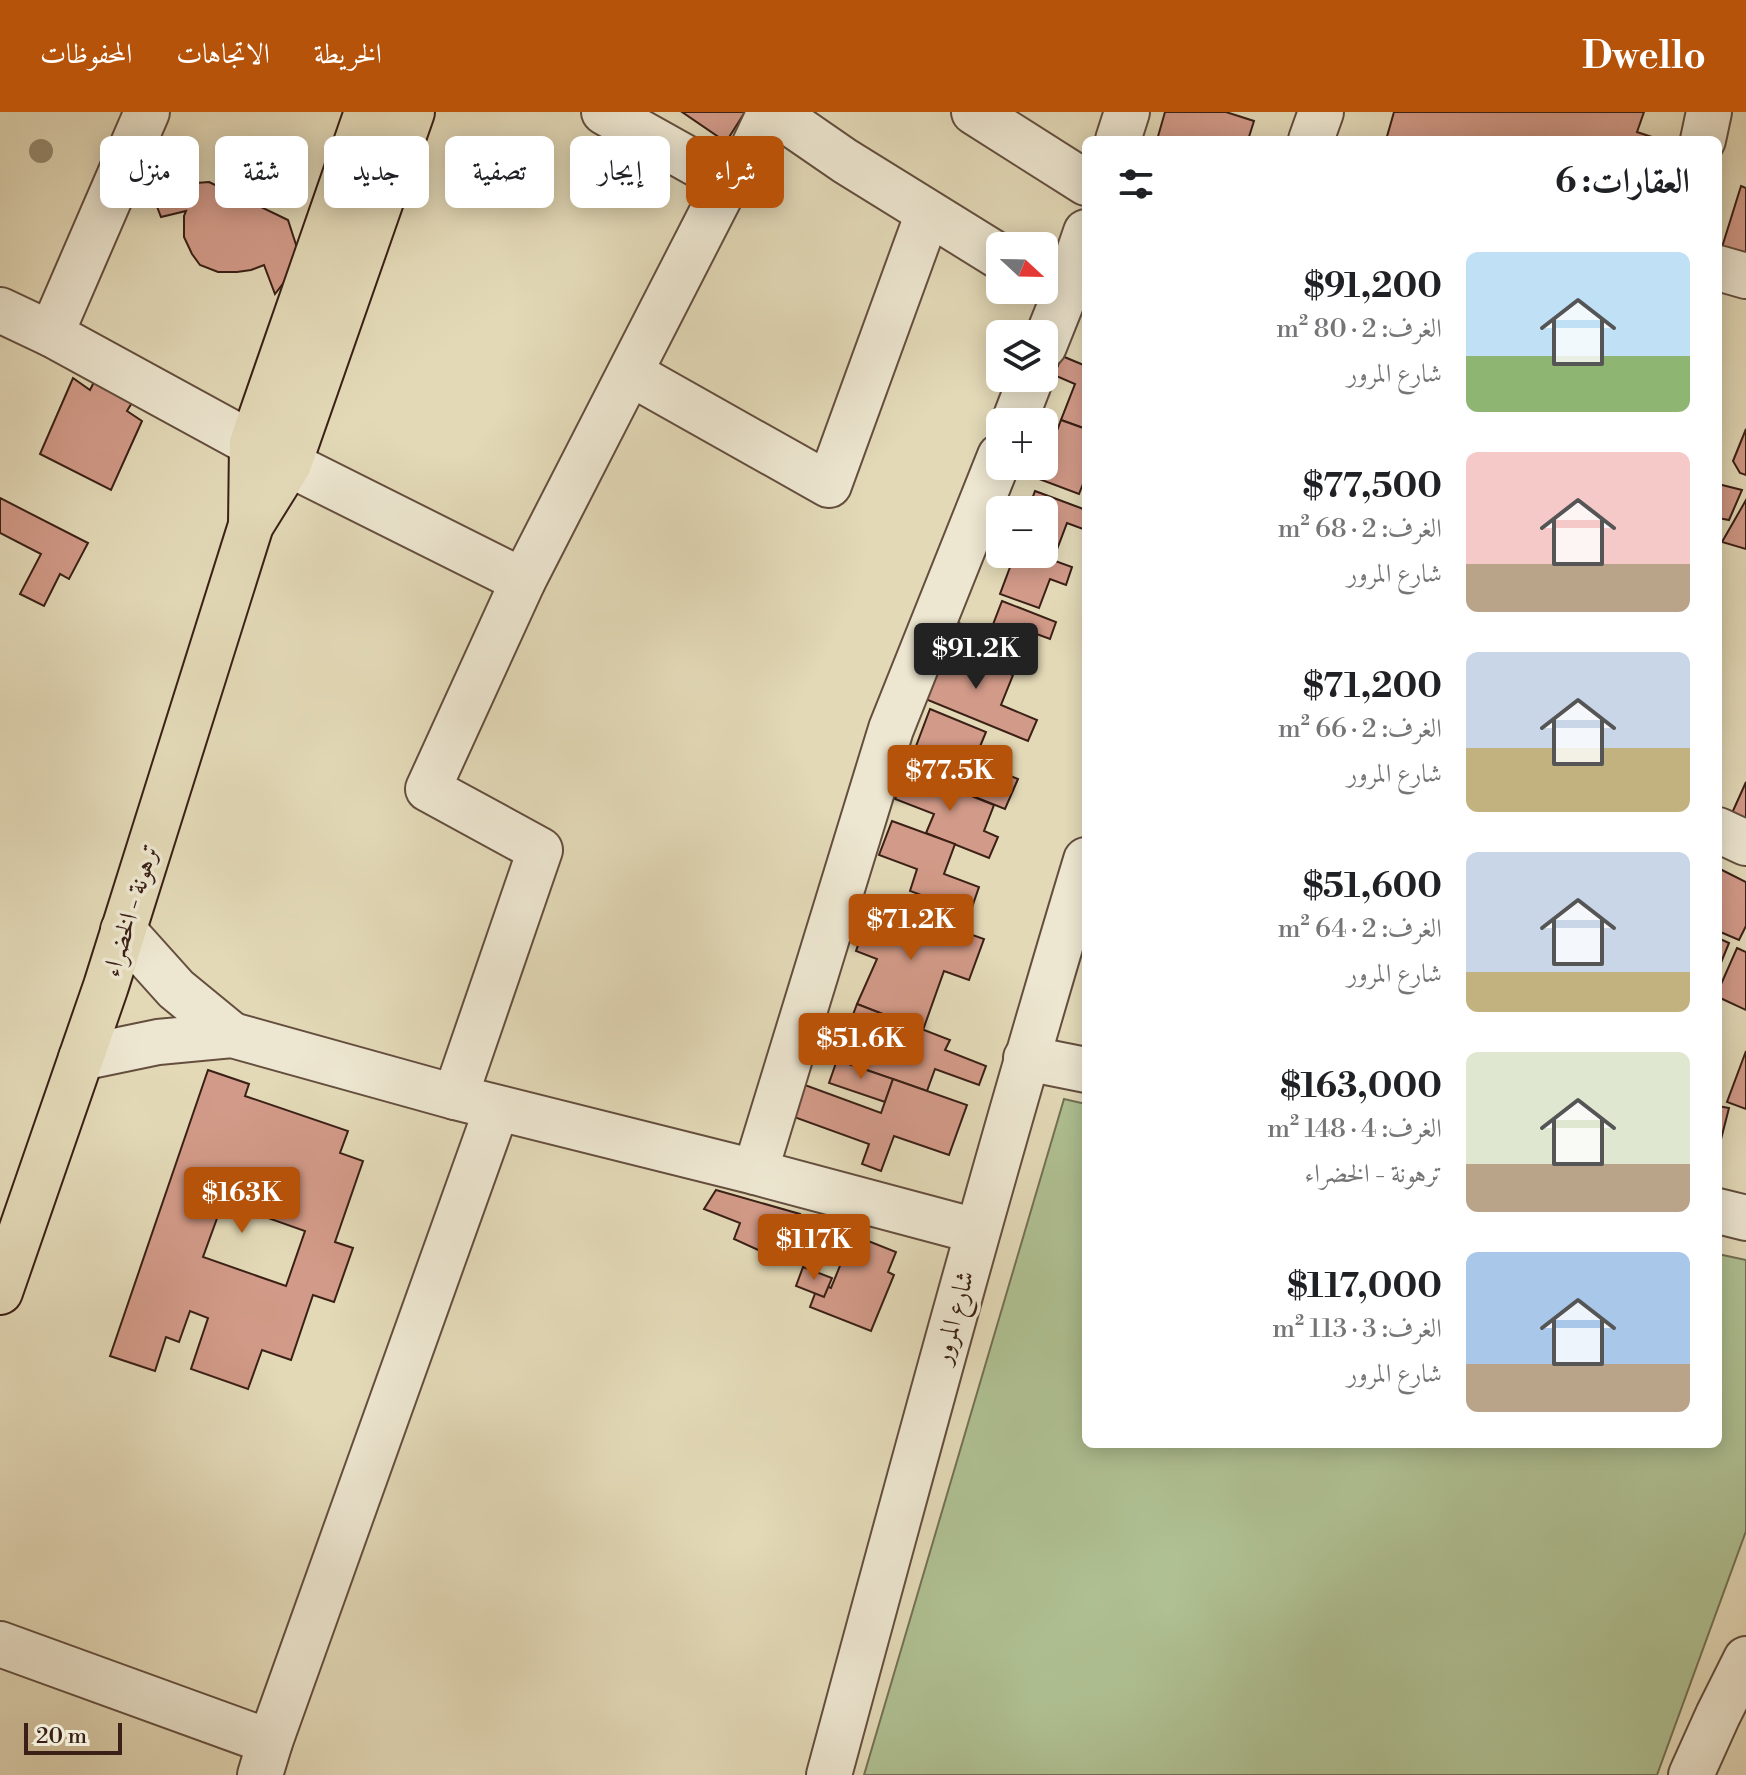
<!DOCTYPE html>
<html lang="ar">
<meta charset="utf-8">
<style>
:root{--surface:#fff;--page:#f6f6f6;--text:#202124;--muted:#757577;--accent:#b45309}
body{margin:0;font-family:"Libre Bodoni",Amiri,serif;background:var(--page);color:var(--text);direction:rtl;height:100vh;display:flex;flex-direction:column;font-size:30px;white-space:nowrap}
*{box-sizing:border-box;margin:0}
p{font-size:26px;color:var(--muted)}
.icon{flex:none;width:44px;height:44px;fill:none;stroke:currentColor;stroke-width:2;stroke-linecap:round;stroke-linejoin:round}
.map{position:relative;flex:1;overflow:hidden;direction:ltr}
.details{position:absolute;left:1082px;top:24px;width:640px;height:1312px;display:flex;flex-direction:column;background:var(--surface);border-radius:12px;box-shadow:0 4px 20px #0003;direction:rtl}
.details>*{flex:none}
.banner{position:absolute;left:24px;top:24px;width:760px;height:72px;direction:rtl;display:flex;gap:16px}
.needle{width:52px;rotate:112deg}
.fabs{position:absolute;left:986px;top:120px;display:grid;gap:16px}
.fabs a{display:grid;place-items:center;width:72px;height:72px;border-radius:12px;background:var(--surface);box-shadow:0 4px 20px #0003;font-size:40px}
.scale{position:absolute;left:24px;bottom:20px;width:98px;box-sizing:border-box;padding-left:8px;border:4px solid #3a2016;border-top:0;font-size:22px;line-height:28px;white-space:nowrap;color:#3a2016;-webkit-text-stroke:6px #ede6d0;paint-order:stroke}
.price{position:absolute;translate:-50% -68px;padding:0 18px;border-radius:8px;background:var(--accent);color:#fff;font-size:26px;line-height:52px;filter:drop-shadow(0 2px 4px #0008)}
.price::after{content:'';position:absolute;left:50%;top:48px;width:24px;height:18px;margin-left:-12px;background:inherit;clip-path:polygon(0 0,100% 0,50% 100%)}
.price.selected{background:#222;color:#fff}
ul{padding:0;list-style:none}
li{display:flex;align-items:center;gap:24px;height:200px;padding:0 32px}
li span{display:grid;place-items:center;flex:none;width:224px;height:160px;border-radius:12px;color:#555}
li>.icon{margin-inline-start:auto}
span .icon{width:96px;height:96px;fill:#fffc;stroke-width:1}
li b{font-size:34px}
h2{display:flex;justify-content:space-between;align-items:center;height:96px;padding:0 32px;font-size:34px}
.pill{padding:0 28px;border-radius:12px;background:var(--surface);box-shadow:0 4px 20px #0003;font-size:28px;line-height:72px}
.pill.selected{background:var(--accent);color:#fff}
header{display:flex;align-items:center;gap:48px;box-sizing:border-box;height:112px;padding:0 40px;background:var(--accent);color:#fff}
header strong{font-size:38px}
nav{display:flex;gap:44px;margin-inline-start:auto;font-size:28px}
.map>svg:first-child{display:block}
.green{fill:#afc092;stroke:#747054;stroke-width:2}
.building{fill:#d29a88;stroke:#3a2016;stroke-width:2;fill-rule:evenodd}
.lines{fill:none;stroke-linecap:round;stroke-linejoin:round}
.minor-casing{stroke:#644e3e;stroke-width:48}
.highway-casing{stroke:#3a2016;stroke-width:48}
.minor{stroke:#ede6d0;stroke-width:44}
.highway{stroke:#e3d9b7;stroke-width:44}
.tree{fill:#968970}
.labels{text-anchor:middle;stroke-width:7;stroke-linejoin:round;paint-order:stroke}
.street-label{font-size:26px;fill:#3a2016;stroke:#ede6d0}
</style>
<header>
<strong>Dwello</strong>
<nav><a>الخريطة</a><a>الاتجاهات</a><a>المحفوظات</a></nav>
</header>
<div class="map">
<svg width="1746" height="1663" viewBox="0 0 1746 1663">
<rect width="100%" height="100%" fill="#e3d9b7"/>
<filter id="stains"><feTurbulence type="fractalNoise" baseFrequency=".0025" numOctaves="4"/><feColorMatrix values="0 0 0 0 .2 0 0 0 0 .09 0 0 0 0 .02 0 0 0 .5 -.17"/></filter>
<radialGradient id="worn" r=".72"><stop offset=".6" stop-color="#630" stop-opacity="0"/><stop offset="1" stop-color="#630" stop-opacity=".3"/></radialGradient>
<path class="green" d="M1064,987l22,5v340h632v-190l28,6v271l-89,244h-793z"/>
<g class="building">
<path d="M682,0h63l-19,30z"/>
<path d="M1165,0h61l28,9 -6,19h-91z"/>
<path d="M1394,0h250l-7,20 24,8h-275z"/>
<path d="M209,70l79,38 13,40 -26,34 -11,-29 -13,5 -14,2h-19l-18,-7 -8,-11 -8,-17v-21l2,-5 -25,6 -5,-13 13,-19z"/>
<path d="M1741,74l5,2v81l-28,-9z"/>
<path d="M1062,244l24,10v63l-25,-9 14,-36 -21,-9z"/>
<path d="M73,266l17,12 5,-10 38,21 -6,10 15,10 -31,69 -71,-36z"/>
<path d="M1061,308l25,9v47l-7,18 -40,-15z"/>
<path d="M1746,317v46l-6,-2 -7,-12z"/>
<path d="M1718,372l24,6 -13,30 -11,-2z"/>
<path d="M1035,379l51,19v11l-3,8 -16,-6 -11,29 -12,-4v-38h-16z"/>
<path d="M0,386l88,45 -19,36 -9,-5 -16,32 -24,-12 21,-40 -41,-21z"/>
<path d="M1746,388v49l-24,-7z"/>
<path d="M1015,442h21l36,13 -6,18 -16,-6 -11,29 -39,-14z"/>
<path d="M1002,489l54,21 -6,17 -16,-6 -11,29 -39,-14z"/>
<path d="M950,508l39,14 -5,14 -39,-13z"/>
<path d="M947,528l34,14 -3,8 35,13 -12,30 36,15 -9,21 -105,-43z"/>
<path d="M930,597l56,23 -12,29 44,18 -13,30 -98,-39z"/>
<path d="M907,658l87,35 -10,26 14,6 -9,21 -63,-25 8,-19 -39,-15z"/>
<path d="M1746,670v38l-14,-7z"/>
<path d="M892,709l63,23 -11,30 35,13 -9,26 -60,-22 7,-22 -38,-14z"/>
<path d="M1718,756l28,14v44l-7,14 -21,-9z"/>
<path d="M874,788l110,39 -15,41 -25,-9 -21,59 -66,-26 20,-45 -21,-8z"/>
<path d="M1718,826l11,5 -11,27z"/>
<path d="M1737,836l9,4v58l-28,-13v-6z"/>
<path d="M857,892l93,36 -5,10 41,16 -7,19 -44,-16 -8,22 -112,-39 9,-24 21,8z"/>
<path d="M1746,939v58l-19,-7z"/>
<path d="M837,948l56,19 -8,23 -56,-19z"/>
<path d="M208,958l41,14 -4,12 103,35 -8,22 23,8 -28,81 18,6 -19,54 -21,-7 -22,65 -29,-10 -14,39 -57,-20 17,-51 -18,-7 -11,31 -13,-5 -11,34 -45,-15zM223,1090l82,29 -19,55 -83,-29z"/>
<path d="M893,967l74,26 -18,50 -55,-19 -13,35 -19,-7 7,-20 -75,-27 11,-32 76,28z"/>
<path d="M1718,994l11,2 -11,43z"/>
<path d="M716,1078l84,24 -15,48 -51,-23 6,-16 -36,-14z"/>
<path d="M813,1107l83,33 -8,20 6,3 -23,56 -61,-24 9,-24 12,5 15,-37 -39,-16z"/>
<path d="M803,1155l29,11 -8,19 -28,-11z"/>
</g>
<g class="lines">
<defs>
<g id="minor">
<path d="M604,0l100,56 28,5 13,-8 25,-53"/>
<path d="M774,0l71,49 155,96"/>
<path d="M974,0l112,71"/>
<path d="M1118,28l9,-28"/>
<path d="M1311,28l10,-28"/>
<path d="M1703,28l6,-28"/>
<path d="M1718,156l28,8"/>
<path d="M0,198l51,24 238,130 234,117"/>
<path d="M51,222l96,-222"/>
<path d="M1044,234l20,-50 22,-64"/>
<path d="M630,261l199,112 99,-272"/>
<path d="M1014,310l17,-44"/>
<path d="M1718,718l28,13"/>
<path d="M123,818l53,59 56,46"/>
<path d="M81,946l77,-16 74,-7 223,62 300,75 221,59"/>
<path d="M1026,946l60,12"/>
<path d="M455,985l85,-247 -112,-61 95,-208 209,-408"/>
<path d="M755,1060l136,-443 109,-273"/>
<path d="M1718,1099l28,7"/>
<path d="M0,1532l270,98"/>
<path d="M260,1663l10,-33 227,-634"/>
<path d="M829,1663c83,-306 165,-611 257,-915"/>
<path d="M1691,1663l27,-60 28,-56"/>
</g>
<g id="highway">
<path d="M251,413l1,-82 115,-331"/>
<path d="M0,1180l106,-306 145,-461 38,-61 123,-352"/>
</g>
</defs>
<use href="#minor" class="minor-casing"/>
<use href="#highway" class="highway-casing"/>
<use href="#minor" class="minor"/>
<use href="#highway" class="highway"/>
</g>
<circle class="tree" cx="41" cy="39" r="12"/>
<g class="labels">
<g class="street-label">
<text transform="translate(130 798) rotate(-73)" y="9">ترهونة - الخضراء</text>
<text transform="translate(953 1205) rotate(-75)" y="9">شارع المرور</text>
</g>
</g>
<rect width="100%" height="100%" filter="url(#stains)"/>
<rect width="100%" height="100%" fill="url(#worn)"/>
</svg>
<div class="fabs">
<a><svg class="needle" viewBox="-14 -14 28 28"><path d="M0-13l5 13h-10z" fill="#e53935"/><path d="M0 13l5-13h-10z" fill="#757577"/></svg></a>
<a><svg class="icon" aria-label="layers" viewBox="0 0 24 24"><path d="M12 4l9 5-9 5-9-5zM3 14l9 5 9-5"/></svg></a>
<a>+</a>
<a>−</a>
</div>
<div class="scale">20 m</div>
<b class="price selected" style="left:976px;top:579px">$91.2K</b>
<b class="price" style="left:950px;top:701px">$77.5K</b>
<b class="price" style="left:911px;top:850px">$71.2K</b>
<b class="price" style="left:861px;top:969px">$51.6K</b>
<b class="price" style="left:242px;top:1123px">$163K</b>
<b class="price" style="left:814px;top:1170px">$117K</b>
<div class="banner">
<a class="pill selected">شراء</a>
<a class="pill">إيجار</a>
<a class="pill">تصفية</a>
<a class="pill">جديد</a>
<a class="pill">شقة</a>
<a class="pill">منزل</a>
</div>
<section class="details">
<h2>العقارات: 6<svg class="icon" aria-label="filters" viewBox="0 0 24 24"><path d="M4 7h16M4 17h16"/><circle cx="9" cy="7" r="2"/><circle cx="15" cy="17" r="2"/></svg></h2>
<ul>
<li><span style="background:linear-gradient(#bfe0f5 65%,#8fb573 0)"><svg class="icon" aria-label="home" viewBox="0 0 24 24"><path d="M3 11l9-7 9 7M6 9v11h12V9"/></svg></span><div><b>$91,200</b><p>الغرف: 2 · 80 m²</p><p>شارع المرور</p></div></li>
<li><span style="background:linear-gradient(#f6c9c9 70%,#b9a48a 0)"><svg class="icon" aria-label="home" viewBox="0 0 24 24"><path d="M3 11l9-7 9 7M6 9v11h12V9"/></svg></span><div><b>$77,500</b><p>الغرف: 2 · 68 m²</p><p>شارع المرور</p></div></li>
<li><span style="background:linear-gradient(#c9d6e8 60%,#c2b280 0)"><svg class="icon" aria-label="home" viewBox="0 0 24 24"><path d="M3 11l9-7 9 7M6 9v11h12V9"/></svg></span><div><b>$71,200</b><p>الغرف: 2 · 66 m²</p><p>شارع المرور</p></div></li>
<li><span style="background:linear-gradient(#c9d6e8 75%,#c2b280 0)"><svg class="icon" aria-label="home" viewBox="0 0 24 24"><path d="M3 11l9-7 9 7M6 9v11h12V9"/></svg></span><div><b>$51,600</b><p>الغرف: 2 · 64 m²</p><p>شارع المرور</p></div></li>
<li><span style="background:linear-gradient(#dfe7d0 70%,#b9a48a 0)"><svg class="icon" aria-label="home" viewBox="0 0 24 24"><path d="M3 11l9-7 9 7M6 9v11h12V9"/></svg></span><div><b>$163,000</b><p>الغرف: 4 · 148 m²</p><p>ترهونة - الخضراء</p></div></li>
<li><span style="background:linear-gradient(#a9c7e8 70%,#b9a48a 0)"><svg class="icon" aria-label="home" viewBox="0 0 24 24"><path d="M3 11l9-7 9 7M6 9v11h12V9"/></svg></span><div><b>$117,000</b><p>الغرف: 3 · 113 m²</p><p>شارع المرور</p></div></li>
</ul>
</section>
</div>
